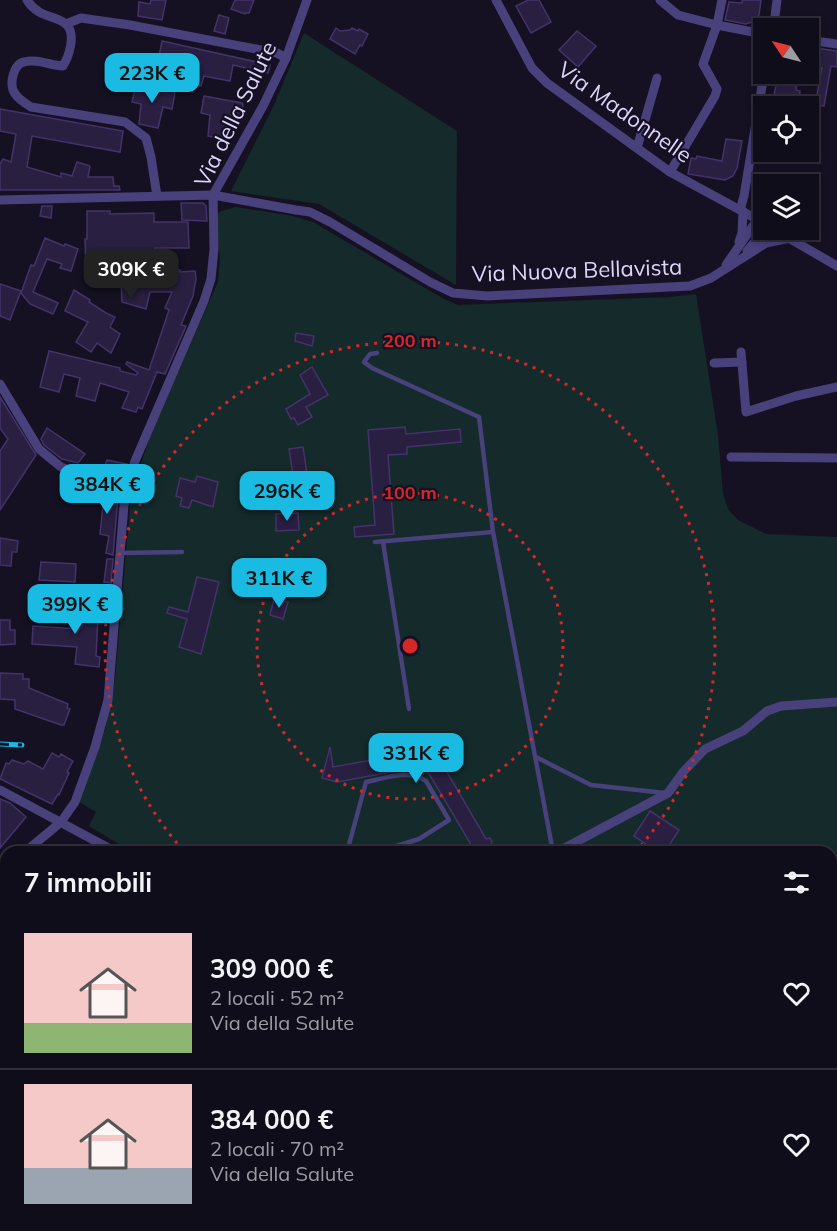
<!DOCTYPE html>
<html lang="it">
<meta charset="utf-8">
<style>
:root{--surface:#100d1a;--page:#1e1b27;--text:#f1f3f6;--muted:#9c9ca2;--line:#302d39;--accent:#1abbe3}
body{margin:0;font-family:Mulish,sans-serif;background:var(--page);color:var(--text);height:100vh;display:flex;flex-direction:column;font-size:22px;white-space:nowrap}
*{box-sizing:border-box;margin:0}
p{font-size:20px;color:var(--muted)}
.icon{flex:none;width:33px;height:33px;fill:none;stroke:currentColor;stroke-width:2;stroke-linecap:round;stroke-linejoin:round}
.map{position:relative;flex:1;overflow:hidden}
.details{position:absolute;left:0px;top:846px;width:837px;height:386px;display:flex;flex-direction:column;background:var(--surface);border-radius:18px 18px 0 0;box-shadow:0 3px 9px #0003,0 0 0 2px var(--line)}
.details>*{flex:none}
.needle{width:39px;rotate:305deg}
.fabs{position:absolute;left:753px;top:18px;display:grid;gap:12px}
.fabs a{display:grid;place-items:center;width:66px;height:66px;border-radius:0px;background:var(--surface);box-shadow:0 3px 9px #0003,0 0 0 2px var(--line);font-size:30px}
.price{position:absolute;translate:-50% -51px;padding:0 14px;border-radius:12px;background:var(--accent);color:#111;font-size:20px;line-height:39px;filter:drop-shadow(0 2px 3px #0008)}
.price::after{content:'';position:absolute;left:50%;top:36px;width:18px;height:14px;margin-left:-9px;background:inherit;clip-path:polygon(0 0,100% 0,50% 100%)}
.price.current{background:#222;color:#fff}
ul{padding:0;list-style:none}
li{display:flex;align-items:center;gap:18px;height:150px;padding:0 24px}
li+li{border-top:2px solid var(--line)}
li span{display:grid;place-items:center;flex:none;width:168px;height:120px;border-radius:0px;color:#555}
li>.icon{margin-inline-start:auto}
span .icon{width:72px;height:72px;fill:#fffc;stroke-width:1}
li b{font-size:26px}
h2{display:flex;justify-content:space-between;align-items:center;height:72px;padding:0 24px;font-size:26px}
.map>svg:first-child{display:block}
.green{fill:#142a2b}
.building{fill:#291f41;stroke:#44336a;stroke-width:1.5}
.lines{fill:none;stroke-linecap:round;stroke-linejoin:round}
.path{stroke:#3ca4a8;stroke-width:1.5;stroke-dasharray:3 4.5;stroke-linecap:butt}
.lane{stroke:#49417c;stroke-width:4.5}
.street{stroke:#49417c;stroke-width:9}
.rail-casing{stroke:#1abbe3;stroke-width:5}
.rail{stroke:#151122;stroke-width:3;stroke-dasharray:9;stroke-linecap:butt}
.ring{fill:none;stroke:#d62828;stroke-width:3;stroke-dasharray:3 6}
.labels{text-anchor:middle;stroke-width:4.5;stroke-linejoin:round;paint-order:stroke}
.street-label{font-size:22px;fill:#ded6fa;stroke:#151122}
.centre{fill:#d62828;stroke:#151122;stroke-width:3}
.ring-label{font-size:18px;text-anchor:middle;font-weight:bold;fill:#d62828;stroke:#151122;stroke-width:4.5;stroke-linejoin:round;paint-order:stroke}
</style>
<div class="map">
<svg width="837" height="1231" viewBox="0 0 837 1231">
<rect width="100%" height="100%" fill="#151122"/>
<g class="green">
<path d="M304,33l153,98 -1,154 -137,-81 -88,-13 43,-86z"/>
<path d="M236,207l57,9 20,6 131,77 14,6 212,-8 26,-3 22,141 5,59 5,15 10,11 28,14 71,3v353l-6,2v-40h-699l-43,-26 7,-14 -17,-10 26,-72 10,-51 16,-183 19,-60 68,-154 2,-23 -4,-44 5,-4z"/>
<rect x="92" y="1226" width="55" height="5"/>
<path d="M173,1226h596l1,5h-595z"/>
</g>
<g class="building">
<path d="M151,0h15l-4,20 -24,-4 1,-14 11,2z"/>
<path d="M235,0h19l-5,13h-3l-1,1 -14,-5z"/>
<path d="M528,0h11l12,22 -20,11 -15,-27z"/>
<path d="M742,0h19l-2,15 -5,6 -8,3 -21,-4 4,-18 13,1z"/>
<path d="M219,15l10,3 -4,16 -11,-3z"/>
<path d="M336,28l4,3 10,-1 2,-2 6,3 1,-2 9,5 -6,12 -2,-1 -5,9 -25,-15z"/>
<path d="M577,31l19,15 -18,21 -19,-17z"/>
<path d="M162,41l108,24 -2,8 -35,-8 -3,16 -26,-5 -3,10 -20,-4 2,-11 -26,-5z"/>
<path d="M808,47l29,4v16l-6,-1 -7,40 -9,-1 7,-37 -14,-2z"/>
<path d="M778,74h20l-2,16 4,1 -2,15h-26z"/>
<path d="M136,85l39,7 -3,17 -9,-2 -5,21 -19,-4 2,-20 -9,-2z"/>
<path d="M204,96l38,7 1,2 -2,15 -10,-2 -5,22 -18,-4 2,-21 -9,-2z"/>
<path d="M0,109l123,22 -3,21 -88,-16 -5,31 34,10v-4l11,3 5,-14 13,4 -2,11h25l1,9h5l1,4h-120v-26l3,-5 8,3 5,-28 -16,-3z"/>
<path d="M726,139l16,2 -5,27 -4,8 -8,4 -37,-6 3,-16 5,1 1,-3 25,5z"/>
<path d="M181,203h22l3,3 1,15 -25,-1z"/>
<path d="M42,206h10l-1,12 -11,-2z"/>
<path d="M87,211h23v3l44,-1v9h34l1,26h-34v22h25v2l15,-1 1,8 -3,17 -12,29 5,1 -21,48 -8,-2 -15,37 -4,-2 -2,5 -14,-4 7,-16 -29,-9 -5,18 -19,-5 4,-18 -16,-4 -5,18 -19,-5 9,-36 71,17v3l16,4 2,-2 -12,-9 1,-2 22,8 20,-60 -4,-2 7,-16h-22l-4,17 -24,-7 -1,-21 14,-2 2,-17h-27v8l-24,1 -1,-32h2z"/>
<path d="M45,238l19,8 1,-2 13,5 -7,22 -11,-3 2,-4 -15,-5 -14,33 25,11 -5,11 -23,-10 -9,-11 10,-28 3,1z"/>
<path d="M0,284l21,7 -11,29 -10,-4z"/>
<path d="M74,290l16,10 -1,2 17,11 9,4 -5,10 10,7 -9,19 -14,-10 -6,9 -15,-10 12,-20 -23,-11z"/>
<path d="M296,333l18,3 -2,10 -17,-5z"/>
<path d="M312,367l16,28 -22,12 6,10 -14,8 -4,-7 -3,1 -5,-10 24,-15 -10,-19z"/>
<path d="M0,397l36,58 -36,55v-59l8,-12 -8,-11z"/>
<path d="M405,427l1,7 54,-5 1,13 -54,5v7l-19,1 6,79 -39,3 -1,-10 21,-2 -7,-95z"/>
<path d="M47,428l38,26 -7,9 -16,-4 -18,-14 -3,-6z"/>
<path d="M303,447l5,33 -14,2 -5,-33z"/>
<path d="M107,460l20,4 -4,13 -20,-7z"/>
<path d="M197,476l21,6 -5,25 -21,-7 -3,8 -9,-2 2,-8 -6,-2 4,-18 15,4z"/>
<path d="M91,486l27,11 -5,58 -7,-2 3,-17 -9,-2 3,-29 -17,-11z"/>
<path d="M298,513l1,17 -23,1v-17z"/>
<path d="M0,538l18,3 -1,11h-5l-1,14 -11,-1z"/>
<path d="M107,559h6l-2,24 -7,-1z"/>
<path d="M41,562l35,2 -1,18 -36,-2z"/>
<path d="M197,577l22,5 -18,72 -22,-7 8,-28 -20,-6 2,-6 19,5z"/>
<path d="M84,598l15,2 -3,56 4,1 -1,10 -24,-3 2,-17 -45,-3 1,-18 45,3 2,-27z"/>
<path d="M274,599l14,3 -5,17 -13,-4z"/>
<path d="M0,620h10v10h5v14l-15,1z"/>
<path d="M0,673l23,1v5h6v9l39,16 -1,4 3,1 -6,16h-3l-46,-16v-9l-15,-1z"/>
<path d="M436,743l3,5 -2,7 49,84 4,-1 2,4 -2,4 -17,2 -45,-76 -9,-5 -82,15 -15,-4 8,-31 3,20 95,-17 3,-6z"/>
<path d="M52,753l7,4 2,-3 12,7 -6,11 2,1 -10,22 -1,-1 -6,10 -52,-25 6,-16 3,1 3,-4 12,4 4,-3 15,8z"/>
<path d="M0,799l10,4 16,14 -26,31z"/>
<path d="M650,811l29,19 -14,22h-7l-24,-16z"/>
</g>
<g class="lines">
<path class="path" d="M331,852l2,-3 6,1"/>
<g class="lane">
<path d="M377,353l-7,1 -6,8 8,6 107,49 14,115 60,320"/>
<path d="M375,542l118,-10"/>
<path d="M383,542l26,167"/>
<path d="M121,553l61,-1"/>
<path d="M536,757l55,28 74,8"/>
<path d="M347,852l19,-70c20,-4 42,-13 60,-1l23,39 -30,19 -42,13"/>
<path d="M442,1226l1,5"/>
<path d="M614,1231l1,-5"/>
</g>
<g class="street">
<path d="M27,0c12,19 30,15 40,25 9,10 2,31 -4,41 -13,0 -25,-8 -39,-4 -10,2 -14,19 -11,28 3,8 12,13 18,17l94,15 21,16 5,19 6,39"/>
<path d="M496,0l36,68 15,15 123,89 94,51"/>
<path d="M660,0l18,15 39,10 41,8"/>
<path d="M66,24l15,-6 49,7 147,28 9,5"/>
<path d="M774,25l3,-25"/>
<path d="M808,40l29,4"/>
<path d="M637,148l20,-70"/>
<path d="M670,172l45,-76 2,-7 -14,-25 14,-39 5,-25"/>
<path d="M0,200l213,-5 83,15 14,2 20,10 100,60 23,11 34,3 203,-10 21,-8 55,-35 24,-5"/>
<path d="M740,210l4,-14 20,-122"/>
<path d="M775,230l62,36"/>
<path d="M739,242l3,-9 1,-22"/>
<path d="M747,251l18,-21"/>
<path d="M726,265l31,-45"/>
<path d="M741,352l5,60 50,-16 41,-9"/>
<path d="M714,363l28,-1"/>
<path d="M0,384l39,65 22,18 64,26"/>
<path d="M731,457l106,1"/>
<path d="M0,790l116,62"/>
<path d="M25,852l36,-30 14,-20 20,-55 13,-47 17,-207 10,-32 69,-160 7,-22 3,-30 -1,-54 50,-89 23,-48 21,-58"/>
<path d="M557,852l111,-59 16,-22 21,-22 38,-18 24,-20 14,-5 56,-4"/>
<path d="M0,921l6,-32"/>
<path d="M0,995l6,52"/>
<path d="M0,1067l6,-4"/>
<path d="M0,1201l6,-28"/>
<path d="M38,1226l2,5"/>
<path d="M157,1226l1,5"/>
</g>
<defs>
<path id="rail" d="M0,744l22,1"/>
</defs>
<use href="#rail" class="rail-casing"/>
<use href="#rail" class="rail"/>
</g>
<g class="ring">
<circle cx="410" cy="646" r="153"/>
<path d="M183 850A305 305 0 1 1 637 850"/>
</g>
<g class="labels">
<g class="street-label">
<text transform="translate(625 112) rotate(35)" y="8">Via Madonnelle</text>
<text transform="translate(235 114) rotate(-64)" y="8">Via della Salute</text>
<text transform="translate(577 270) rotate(-2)" y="8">Via Nuova Bellavista</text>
</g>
</g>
<circle cx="410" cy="646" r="9" class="centre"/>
<g class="ring-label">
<text x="410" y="347">200 m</text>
<text x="410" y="499">100 m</text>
</g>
</svg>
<div class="fabs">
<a><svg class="needle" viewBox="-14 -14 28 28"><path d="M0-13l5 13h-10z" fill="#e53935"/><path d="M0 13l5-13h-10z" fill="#9c9ca2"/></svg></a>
<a><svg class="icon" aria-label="locate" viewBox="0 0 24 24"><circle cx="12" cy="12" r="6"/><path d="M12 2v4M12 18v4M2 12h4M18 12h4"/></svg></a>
<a><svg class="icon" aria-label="layers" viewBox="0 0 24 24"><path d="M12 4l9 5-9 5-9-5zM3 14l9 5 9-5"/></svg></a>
</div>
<b class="price" style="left:152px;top:104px">223K €</b>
<b class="price current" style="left:131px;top:300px">309K €</b>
<b class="price" style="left:107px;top:515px">384K €</b>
<b class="price" style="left:287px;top:522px">296K €</b>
<b class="price" style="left:279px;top:609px">311K €</b>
<b class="price" style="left:75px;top:635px">399K €</b>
<b class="price" style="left:416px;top:784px">331K €</b>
<section class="details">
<h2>7 immobili<svg class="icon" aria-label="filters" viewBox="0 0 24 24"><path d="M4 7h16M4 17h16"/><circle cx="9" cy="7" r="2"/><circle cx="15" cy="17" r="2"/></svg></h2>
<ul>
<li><span style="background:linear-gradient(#f6c9c9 75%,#8fb573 0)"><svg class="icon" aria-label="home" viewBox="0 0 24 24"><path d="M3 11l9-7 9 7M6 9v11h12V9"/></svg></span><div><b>309 000 €</b><p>2 locali · 52 m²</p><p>Via della Salute</p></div><svg class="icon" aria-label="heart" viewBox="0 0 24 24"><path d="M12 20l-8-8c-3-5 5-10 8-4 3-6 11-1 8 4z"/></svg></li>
<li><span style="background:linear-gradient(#f6c9c9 70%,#9aa5b1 0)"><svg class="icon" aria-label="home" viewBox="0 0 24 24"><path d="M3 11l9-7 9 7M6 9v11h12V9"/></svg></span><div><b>384 000 €</b><p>2 locali · 70 m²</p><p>Via della Salute</p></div><svg class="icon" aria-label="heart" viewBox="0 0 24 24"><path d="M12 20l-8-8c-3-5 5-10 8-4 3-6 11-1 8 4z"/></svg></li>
</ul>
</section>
</div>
